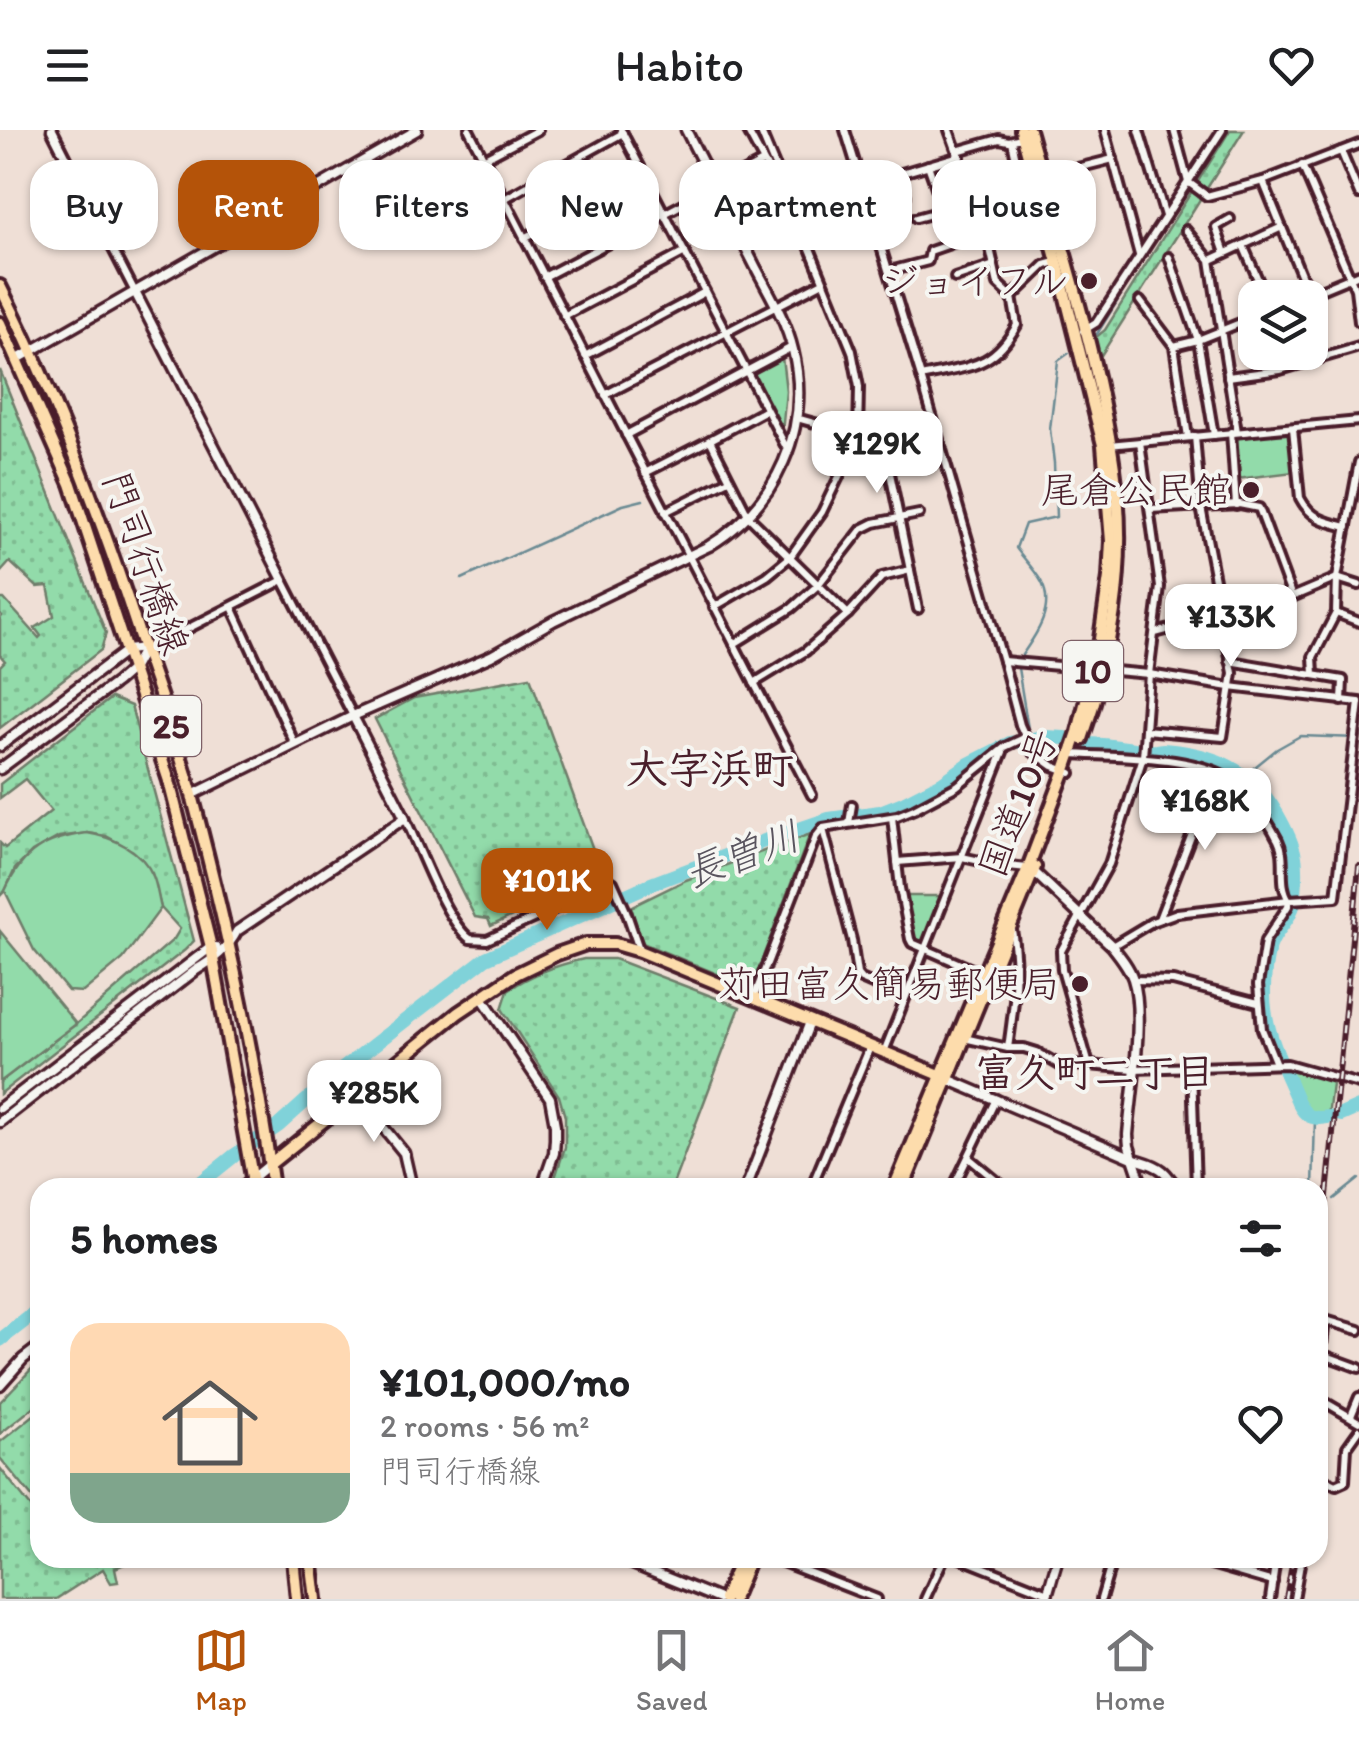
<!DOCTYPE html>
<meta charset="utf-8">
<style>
:root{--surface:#fff;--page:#f2f2f2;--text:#202124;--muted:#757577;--line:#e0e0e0;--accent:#b45309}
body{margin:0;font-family:Itim,"Klee One",sans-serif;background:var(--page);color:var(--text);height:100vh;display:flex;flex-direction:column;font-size:38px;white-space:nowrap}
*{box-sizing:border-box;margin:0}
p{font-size:32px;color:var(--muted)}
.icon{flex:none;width:55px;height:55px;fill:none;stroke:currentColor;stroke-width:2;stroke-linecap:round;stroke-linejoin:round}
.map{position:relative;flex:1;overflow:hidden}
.drawer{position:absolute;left:30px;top:1048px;width:1298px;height:390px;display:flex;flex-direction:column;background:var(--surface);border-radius:30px;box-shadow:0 2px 8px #0004}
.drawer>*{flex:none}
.top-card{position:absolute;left:30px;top:30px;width:1300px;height:90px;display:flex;gap:20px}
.controls{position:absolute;left:1238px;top:150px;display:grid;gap:20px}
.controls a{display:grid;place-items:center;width:90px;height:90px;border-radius:20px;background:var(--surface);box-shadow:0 2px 8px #0004;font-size:50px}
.price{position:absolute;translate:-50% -85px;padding:0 22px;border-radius:20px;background:#fff;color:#222;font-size:32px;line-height:65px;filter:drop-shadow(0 2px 5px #0008)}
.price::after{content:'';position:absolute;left:50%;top:60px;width:30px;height:22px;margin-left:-15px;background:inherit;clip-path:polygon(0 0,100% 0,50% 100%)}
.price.current{background:var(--accent);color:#fff}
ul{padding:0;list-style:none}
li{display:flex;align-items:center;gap:30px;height:250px;padding:0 40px}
li span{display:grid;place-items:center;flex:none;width:280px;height:200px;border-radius:30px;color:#555}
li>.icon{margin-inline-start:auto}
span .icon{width:120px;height:120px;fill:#fffc;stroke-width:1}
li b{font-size:42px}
h2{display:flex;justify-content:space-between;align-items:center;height:120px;padding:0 40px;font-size:42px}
.tag{padding:0 35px;border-radius:30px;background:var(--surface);box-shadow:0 2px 8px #0004;font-size:35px;line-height:90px}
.tag.current{background:var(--accent);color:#fff}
header{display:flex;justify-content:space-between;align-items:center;height:130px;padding:0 40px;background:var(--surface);font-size:45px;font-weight:600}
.tab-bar{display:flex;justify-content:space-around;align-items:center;height:140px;border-top:2px solid var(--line);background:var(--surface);font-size:28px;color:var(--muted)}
.tab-bar a{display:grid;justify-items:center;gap:5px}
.tab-bar .current{color:var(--accent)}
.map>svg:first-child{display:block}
.grass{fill:url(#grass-dots);stroke:#6e7d6a;stroke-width:2.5}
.green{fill:#92dbaa;stroke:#6e7d6a;stroke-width:2.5}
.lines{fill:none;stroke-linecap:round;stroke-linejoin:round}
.stream{stroke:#6a8a93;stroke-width:2.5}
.river{stroke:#80d2d9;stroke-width:14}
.minor-casing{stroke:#4a1f2b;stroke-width:14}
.tertiary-casing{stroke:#4a1f2b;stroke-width:15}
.primary-casing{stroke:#4a1f2b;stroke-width:18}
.trunk-casing{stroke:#4a1f2b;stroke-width:18}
.minor{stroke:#f6f6f2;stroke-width:6}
.tertiary{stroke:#f6f6f2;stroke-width:8}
.primary{stroke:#fddcac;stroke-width:10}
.trunk{stroke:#fddcac;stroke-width:10}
.rail-casing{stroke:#4a1f2b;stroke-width:6}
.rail{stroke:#f6f6f2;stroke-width:2.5;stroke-dasharray:8;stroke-linecap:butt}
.poi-dot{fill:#4a1f2b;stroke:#f6f6f2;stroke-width:4}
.labels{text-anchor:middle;stroke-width:8;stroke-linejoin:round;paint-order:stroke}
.shield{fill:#f6f6f2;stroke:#7e6067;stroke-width:2.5}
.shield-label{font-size:35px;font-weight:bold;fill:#4a1f2b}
.poi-label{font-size:38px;fill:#4a1f2b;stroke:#f6f6f2;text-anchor:end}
.street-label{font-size:38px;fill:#4a1f2b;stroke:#f6f6f2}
.water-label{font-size:40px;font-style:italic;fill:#5a555f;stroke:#f6f6f2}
.neighbourhood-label{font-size:40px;font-weight:bold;fill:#4a1f2b;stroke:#f6f6f2}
.quarter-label{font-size:42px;font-weight:bold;fill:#4a1f2b;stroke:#f6f6f2}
</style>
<header><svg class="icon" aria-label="menu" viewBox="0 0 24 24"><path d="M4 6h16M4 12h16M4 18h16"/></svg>Habito<svg class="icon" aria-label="heart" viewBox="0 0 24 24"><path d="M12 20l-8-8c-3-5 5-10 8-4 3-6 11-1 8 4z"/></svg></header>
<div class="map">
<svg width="1359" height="1469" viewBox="0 0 1359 1469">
<defs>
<pattern id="grass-dots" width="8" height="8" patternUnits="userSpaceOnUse" patternTransform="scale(2.5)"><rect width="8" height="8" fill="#92dbaa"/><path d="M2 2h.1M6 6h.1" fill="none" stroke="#7fbc92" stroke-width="1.8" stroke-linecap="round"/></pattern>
</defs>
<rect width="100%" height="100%" fill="#efdfd6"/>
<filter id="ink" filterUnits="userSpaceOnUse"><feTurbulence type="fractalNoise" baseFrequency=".01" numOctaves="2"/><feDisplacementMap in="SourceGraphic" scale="20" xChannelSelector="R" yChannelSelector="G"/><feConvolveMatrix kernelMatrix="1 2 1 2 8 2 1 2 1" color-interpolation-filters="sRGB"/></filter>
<g filter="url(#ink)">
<g class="grass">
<path d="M1230,0h14l-144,227 -5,-19 10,-8z"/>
<path d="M0,240l106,263 -5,17 -101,78v-62l5,-5 -5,-6v-36l2,-3 -2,-3v-14h4l35,39 2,-2 -6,-8 19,-12 -6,-30 -11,1 -27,-25 -10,11z"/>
<path d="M530,547l72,197 -111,52 -3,-7 -13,-2 -100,-198 39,-21z"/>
<path d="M111,568l20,8 63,235 -9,9 -185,144v-12l76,-58 98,-85 6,-10 -19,-21 -9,-35 -19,-22 -27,-15 -19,-3 -28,4 -27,15 -17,17 -10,22 -5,5v-53l5,5 46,-37 -26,-32 -25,19v-14z"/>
<path d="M810,704l-59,154 -111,-46 -9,-35 55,-27z"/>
<path d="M584,829h30l126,48 -68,180h-120l13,-40v-30l-6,-21 -57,-87 6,-19c24,-16 48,-25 76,-31z"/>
<path d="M40,1230v42l-40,32v-32z"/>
<path d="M40,1280v94h-2l-38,-46v-16z"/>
<path d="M0,1338l38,48 2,-1v43h88l1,4 -14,6 3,14 -7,1 -8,-14 -47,30h-56z"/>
</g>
<g class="green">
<path d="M782,227l4,34 -4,42 -38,-59z"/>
<path d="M1285,301l6,4 3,37 -57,7 -2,-40 2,-3z"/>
<path d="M87,703c26,4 55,17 66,43 4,9 5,21 8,32l-38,51 -40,33 -15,-1 -34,-41 -29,-59c18,-40 40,-52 82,-58z"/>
<path d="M902,766h45l-22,52 -13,-5z"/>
<path d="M0,801l76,93 -76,58z"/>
<path d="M1281,934l52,12 -5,41 -13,2 -10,-5z"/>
</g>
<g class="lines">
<g class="stream">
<path d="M1204,62l57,-15 98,-37"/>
<path d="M1097,204l76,-123"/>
<path d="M462,449l161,-74 20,-5"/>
<path d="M1029,605l-12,-73c16,-23 40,-52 24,-81 -7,-12 -17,-22 -25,-33l9,-24 31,-7 -2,-54 -4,-34 8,-68 11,-8"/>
<path d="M1245,645l32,-26 23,-13 59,2"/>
<path d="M1313,1058l2,-69"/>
<path d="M1318,1067h2"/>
<path d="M1334,1069l25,-20"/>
</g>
<g class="river">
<path d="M1090,614c20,1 40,5 60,7 5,1 9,-1 13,-1 51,4 88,19 114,64 20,35 22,48 17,87 -2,16 -15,26 -22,40 -7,14 -8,37 -8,53 0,36 17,69 31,101 7,18 13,26 33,22"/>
<path d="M1341,985l18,-8"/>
<path d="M194,1058l41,-33 43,-29 58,-52 150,-116 165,-74 116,-44 62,-21 51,-7 23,-9 39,-20 27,-19 41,-21 34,-6 21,1"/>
<path d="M0,1210l40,-31"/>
</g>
<defs>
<g id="minor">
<path d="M469,0l343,665"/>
<path d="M621,0l166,319"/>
<path d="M760,0l33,79 1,9"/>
<path d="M845,0l76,247 82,284 17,64 12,26 21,15 18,7"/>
<path d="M1105,0l34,125"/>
<path d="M1139,0l26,86"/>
<path d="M1174,0l14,52 19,14 56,-15 96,-37"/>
<path d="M957,21l42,-12 10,2 16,-4"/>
<path d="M1341,21l18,43"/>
<path d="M483,29l55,-29"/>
<path d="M928,35l11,31"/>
<path d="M1302,35l53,124 4,33"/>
<path d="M1042,47l71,-18"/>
<path d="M1263,51l46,113"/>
<path d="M906,66l-11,-21 65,-19"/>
<path d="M86,67l49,95"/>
<path d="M504,69l119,-66"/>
<path d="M977,78l47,-11 -12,-56"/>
<path d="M916,88l59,-16"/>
<path d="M795,94l72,-25"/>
<path d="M1186,100l24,30 27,172"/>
<path d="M987,105l45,-8"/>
<path d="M524,108l120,-64"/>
<path d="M1243,115l23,53"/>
<path d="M1225,123l-9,-26 14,-8"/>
<path d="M1169,127l29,83 16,95"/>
<path d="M1211,130l71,-33"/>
<path d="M890,141l38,-10 2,-10 55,-19"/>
<path d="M544,147l219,-115"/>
<path d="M955,148l39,-13"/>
<path d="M1012,167l33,-32 11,-3"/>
<path d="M1301,168l58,-24"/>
<path d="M1140,171l34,45 14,91"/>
<path d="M564,186l121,-64"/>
<path d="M1083,201l13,-8 126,-193"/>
<path d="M1174,216l24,-6 57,-23"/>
<path d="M585,226l120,-64"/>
<path d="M921,247c46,-11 71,-7 96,-52l-5,-28 -14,-13 -11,-49 -38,-105"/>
<path d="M1228,247l52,-7 79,-23"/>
<path d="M605,265l218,-113"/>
<path d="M766,280l-56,30 39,77 99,97"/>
<path d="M797,288c25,8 67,15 88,31l33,160"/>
<path d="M1293,298l7,70c11,21 26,24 47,29"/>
<path d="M1231,302l5,73"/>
<path d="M626,305l166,-88"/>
<path d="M1109,315l250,-24"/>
<path d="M645,343l65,-33"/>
<path d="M1150,379l89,-5 20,4 33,89"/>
<path d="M665,382l64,-32"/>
<path d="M232,477l63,137"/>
<path d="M714,477l53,-31 23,-19 32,-45 36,-75 1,-50 -7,-36 -43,-105 -62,-116"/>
<path d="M1336,483l23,9"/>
<path d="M1155,503l137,-36 45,-19 22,7"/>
<path d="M734,514l58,-36 26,-23 44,-56 12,-6 45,-9"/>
<path d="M144,518l10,-2 129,-66 70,136"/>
<path d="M1003,531l146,13 81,13 129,15"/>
<path d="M1230,531l113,19 -1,21"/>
<path d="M1314,544l-1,-17 23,-44 1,-35 22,-116"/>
<path d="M754,553l52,-32 42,-37 34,-37 28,-7"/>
<path d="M1145,600l78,7 10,-64 -32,-166 -6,-71"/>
<path d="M1071,624c45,3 131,0 166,30 17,14 31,37 41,56 10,19 -1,42 11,60l-1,6 -23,35 -7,44 4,44 14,35"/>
<path d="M892,687l8,71 10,51 2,4 71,31"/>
<path d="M405,688c15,31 40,102 65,121l17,1 126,-58 13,29 13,38"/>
<path d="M849,693l3,-18"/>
<path d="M823,699l29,111 5,34 4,5 44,19"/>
<path d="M897,732l65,-5 36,8 30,3"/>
<path d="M1159,789l57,-147"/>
<path d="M1112,816l40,-24 25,-9 112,-13 47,-3 23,-195"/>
<path d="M1134,850l39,1 85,22"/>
<path d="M754,867l62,-160 7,-9 74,-12 17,-7 43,-23 48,-39 19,-9"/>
<path d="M964,908l44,10h16l13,4 24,14 28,-1 45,4 153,-5 72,20"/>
<path d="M1008,918c6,-42 12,-81 3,-123"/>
<path d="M884,922l119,-300"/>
<path d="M1089,935l-27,-95 -1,-19 48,-87 34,-107 6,-83 11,-87 -20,-145"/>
<path d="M1192,938l4,120"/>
<path d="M969,1028l36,30"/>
<path d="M811,1058l59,-141"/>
<path d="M953,1058l43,-89"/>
<path d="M1321,1224l38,14"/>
<path d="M1318,1249l7,-59 34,10"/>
<path d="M1318,1268l41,24"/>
<path d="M1318,1284l1,-15"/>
<path d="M1351,1286l8,-19"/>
<path d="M1318,1346l18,9 9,-4 2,-34 12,-17"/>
<path d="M772,1428l105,41"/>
<path d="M960,1428l88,35"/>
<path d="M1190,1428l83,24"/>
<path d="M925,1469l19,-41"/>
<path d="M1101,1469l12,-41"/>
<path d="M1270,1469l6,-41"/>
<path d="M1294,1469l7,-41"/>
</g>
<g id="tertiary">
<path d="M52,0l34,67"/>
<path d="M135,162l148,288"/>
<path d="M16,230l401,-230"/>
<path d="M0,616l127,-96 17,-2"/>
<path d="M0,639l117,-87 16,-14 11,-20"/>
<path d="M192,665l161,-79 138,-60 62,-35 156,-75c68,-41 103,-118 84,-196 -7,-30 -24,-57 -38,-84 -23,-45 -46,-91 -69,-136"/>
<path d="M1033,741l79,75c8,10 17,21 21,33 12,36 -2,116 -5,156l1,11 14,42"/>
<path d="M481,866l69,102 5,27v14l-1,14 -12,35"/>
<path d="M945,948l190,81c9,3 20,5 28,12 6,5 9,12 16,17"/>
<path d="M357,965l47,58 8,35"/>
<path d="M0,978l211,-161h5"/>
<path d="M0,992l196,-152c18,-11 31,-20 41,-39l168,-113 -52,-102"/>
<path d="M241,1058l29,-24"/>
<path d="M746,1058l64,-166"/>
<path d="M0,1255l23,-26 17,-13"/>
<path d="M618,1428l101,41"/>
<path d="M1046,1469l12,-41"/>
</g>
<g id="primary">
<path d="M0,156c57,113 101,231 140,351 18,52 37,104 52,158 34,129 63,260 81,393"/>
<path d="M0,193l71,161 98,297 42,166 43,241"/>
<path d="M270,1034l188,-151 58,-39 41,-20 29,-10h29l24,7 301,124"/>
<path d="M293,1428l4,41"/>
<path d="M311,1428l5,41"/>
</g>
<g id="trunk">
<path d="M1029,0c32,115 73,235 87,354 10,85 -5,175 -34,255"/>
<path d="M894,1058l134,-320 37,-98 13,-38 20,-79 11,-76 2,-36 -8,-96 -46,-183 -36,-132"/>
<path d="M903,1058l132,-321"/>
<path d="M724,1469l17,-41"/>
<path d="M733,1469l17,-41"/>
</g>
</defs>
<use href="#minor" class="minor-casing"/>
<use href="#tertiary" class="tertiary-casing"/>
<use href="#primary" class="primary-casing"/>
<use href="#trunk" class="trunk-casing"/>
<use href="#minor" class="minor"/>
<use href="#tertiary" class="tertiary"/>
<use href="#primary" class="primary"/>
<use href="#trunk" class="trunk"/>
<defs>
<g id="rail">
<path d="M1318,1158l41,-422"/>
<path d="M1318,1194l4,-50"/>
<path d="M1286,1469l7,-41"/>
</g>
</defs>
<use href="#rail" class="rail-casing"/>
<use href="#rail" class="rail"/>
</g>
</g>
<g class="poi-dot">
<circle cx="1089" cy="151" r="10"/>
<circle cx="1251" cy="360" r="10"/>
<circle cx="1080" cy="854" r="10"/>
</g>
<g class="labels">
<g class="shield">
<rect x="1063" y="511" width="60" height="60" rx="8"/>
<rect x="141" y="566" width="60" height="60" rx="8"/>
</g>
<g class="shield-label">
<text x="1093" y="553">10</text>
<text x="171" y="608">25</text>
</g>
<g class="poi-label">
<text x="1069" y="164">ジョイフル</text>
<text x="1231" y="373">尾倉公民館</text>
<text x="1060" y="867">苅田富久簡易郵便局</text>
</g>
<g class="street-label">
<text transform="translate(146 433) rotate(71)" y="13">門司行橋線</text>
<text transform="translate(1018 673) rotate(-69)" y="13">国道10号</text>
</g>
<g class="water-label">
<text transform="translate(742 724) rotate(-20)" y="14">長曽川</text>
</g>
<g class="neighbourhood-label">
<text x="1095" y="956">富久町二丁目</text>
</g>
<g class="quarter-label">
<text x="710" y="653">大字浜町</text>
</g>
</g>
</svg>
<div class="controls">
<a><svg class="icon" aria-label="layers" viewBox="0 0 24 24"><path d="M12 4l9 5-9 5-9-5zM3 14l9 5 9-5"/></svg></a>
</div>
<b class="price" style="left:877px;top:366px">¥129K</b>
<b class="price" style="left:1231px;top:539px">¥133K</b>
<b class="price" style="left:1205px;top:723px">¥168K</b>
<b class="price current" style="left:547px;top:803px">¥101K</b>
<b class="price" style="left:374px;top:1015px">¥285K</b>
<div class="top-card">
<a class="tag">Buy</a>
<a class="tag current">Rent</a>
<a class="tag">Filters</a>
<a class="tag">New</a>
<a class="tag">Apartment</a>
<a class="tag">House</a>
</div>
<section class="drawer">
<h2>5 homes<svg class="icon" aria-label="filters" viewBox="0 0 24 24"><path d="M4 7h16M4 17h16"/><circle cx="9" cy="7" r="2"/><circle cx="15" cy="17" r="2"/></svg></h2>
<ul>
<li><span style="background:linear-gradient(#ffd9b3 75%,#7fa58c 0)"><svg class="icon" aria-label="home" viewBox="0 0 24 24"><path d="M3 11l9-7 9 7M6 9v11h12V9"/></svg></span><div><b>¥101,000/mo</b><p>2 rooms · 56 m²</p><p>門司行橋線</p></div><svg class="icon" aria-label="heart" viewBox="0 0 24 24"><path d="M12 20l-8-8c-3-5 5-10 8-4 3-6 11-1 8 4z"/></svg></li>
</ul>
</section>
</div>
<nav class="tab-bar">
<a class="current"><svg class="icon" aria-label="map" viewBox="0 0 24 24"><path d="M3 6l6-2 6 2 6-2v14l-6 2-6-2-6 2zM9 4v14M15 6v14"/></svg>Map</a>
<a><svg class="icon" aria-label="saved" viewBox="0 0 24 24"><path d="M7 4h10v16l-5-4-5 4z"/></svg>Saved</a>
<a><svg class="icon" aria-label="home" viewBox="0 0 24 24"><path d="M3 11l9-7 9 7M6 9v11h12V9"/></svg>Home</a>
</nav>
